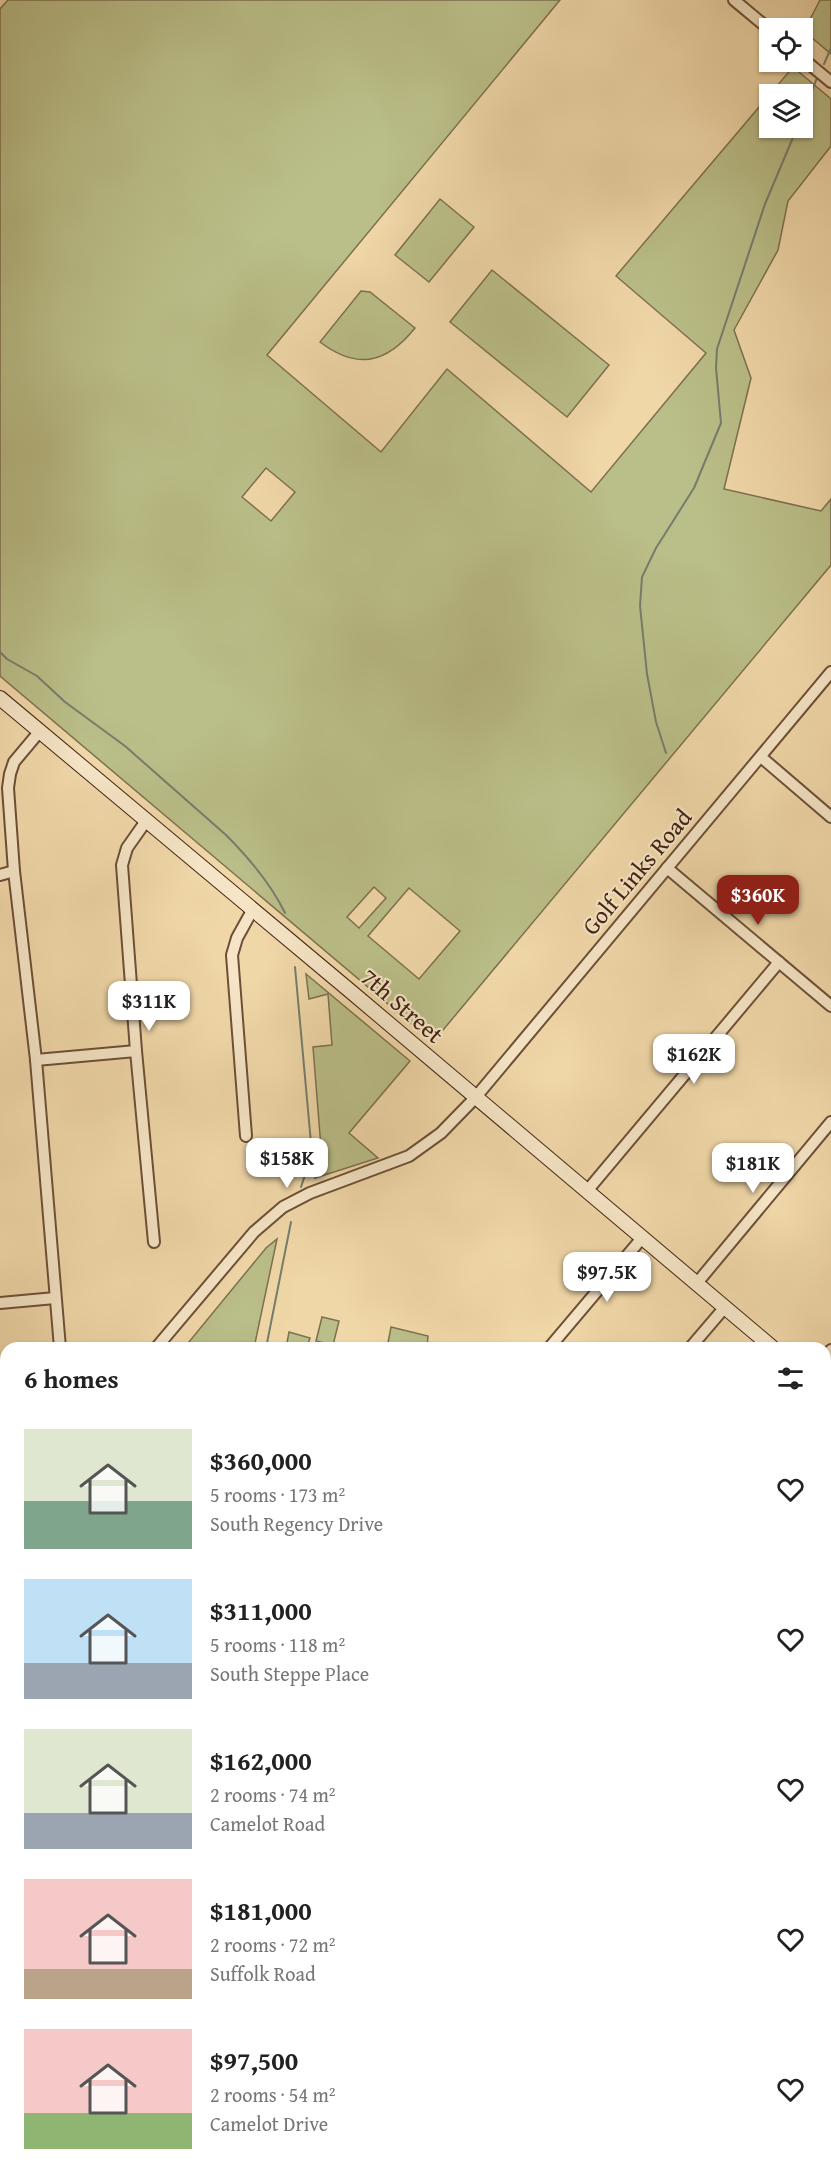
<!DOCTYPE html>
<meta charset="utf-8">
<style>
:root{--surface:#fff;--page:#f6f6f6;--text:#222;--muted:#767676;--accent:#8f2418}
body{margin:0;font-family:"Gentium Book Plus",serif;background:var(--page);color:var(--text);height:100vh;display:flex;flex-direction:column;font-size:22px;white-space:nowrap}
*{box-sizing:border-box;margin:0}
p{font-size:20px;color:var(--muted)}
.icon{flex:none;width:33px;height:33px;fill:none;stroke:currentColor;stroke-width:2;stroke-linecap:round;stroke-linejoin:round}
.map{position:relative;flex:1;overflow:hidden}
.side{position:absolute;left:0px;top:1342px;width:831px;height:836px;display:flex;flex-direction:column;background:var(--surface);border-radius:18px 18px 0 0;box-shadow:0 2px 4px #0004}
.side>*{flex:none}
.controls{position:absolute;left:759px;top:18px;display:grid;gap:12px}
.controls a{display:grid;place-items:center;width:54px;height:54px;border-radius:0px;background:var(--surface);box-shadow:0 2px 4px #0004;font-size:30px}
.price{position:absolute;translate:-50% -51px;padding:0 14px;border-radius:12px;background:#fff;color:#222;font-size:20px;line-height:39px;filter:drop-shadow(0 2px 3px #0008)}
.price::after{content:'';position:absolute;left:50%;top:36px;width:18px;height:14px;margin-left:-9px;background:inherit;clip-path:polygon(0 0,100% 0,50% 100%)}
.price.selected{background:var(--accent);color:#fff}
ul{padding:0;list-style:none}
li{display:flex;align-items:center;gap:18px;height:150px;padding:0 24px}
li span{display:grid;place-items:center;flex:none;width:168px;height:120px;border-radius:0px;color:#555}
li>.icon{margin-inline-start:auto}
span .icon{width:72px;height:72px;fill:#fffc;stroke-width:1}
li b{font-size:26px}
h2{display:flex;justify-content:space-between;align-items:center;height:72px;padding:0 24px;font-size:26px}
.map>svg:first-child{display:block}
.green{fill:#babe88;stroke:#7e704e;stroke-width:1.5;fill-rule:evenodd}
.water{fill:#9abaa7;stroke:#767d6c;stroke-width:1.5}
.lines{fill:none;stroke-linecap:round;stroke-linejoin:round}
.stream{stroke:#767d6c;stroke-width:2}
.minor-casing{stroke:#6d4f38;stroke-width:14}
.secondary-casing{stroke:#412213;stroke-width:16}
.primary-casing{stroke:#412213;stroke-width:20}
.minor{stroke:#f5e5c6;stroke-width:10}
.secondary{stroke:#f5e5c6;stroke-width:14}
.primary{stroke:#f0d7a8;stroke-width:16}
.labels{text-anchor:middle;stroke-width:4.5;stroke-linejoin:round;paint-order:stroke}
.street-label{font-size:24px;fill:#412213;stroke:#f5e5c6}
</style>
<div class="map">
<svg width="831" height="2177" viewBox="0 0 831 2177">
<rect width="100%" height="100%" fill="#f0d7a8"/>
<filter id="stains"><feTurbulence type="fractalNoise" baseFrequency=".00333" numOctaves="4"/><feColorMatrix values="0 0 0 0 .2 0 0 0 0 .09 0 0 0 0 .02 0 0 0 .5 -.17"/></filter>
<radialGradient id="worn" r=".72"><stop offset=".6" stop-color="#630" stop-opacity="0"/><stop offset="1" stop-color="#630" stop-opacity=".3"/></radialGradient>
<g class="green">
<path d="M8,0h552l-293,355 114,97 66,-83 144,123 115,-139 -90,-77 177,-209 38,32v47l-43,55 -10,49 -44,80 17,48 -27,111 97,22 10,-12v66l-398,477 -433,-366v-667zM770,94h32v34h-32zM266,468l29,24 -24,29 -29,-24zM374,887l12,11 -27,30 -12,-11zM409,888l51,43 -41,48 -51,-43z"/>
<path d="M820,0h11v54l-27,-23z"/>
<path d="M440,199l34,28 -45,55 -34,-27z"/>
<path d="M492,270l117,95 -42,52 -117,-95z"/>
<path d="M361,291l9,1 45,36c-29,36 -58,42 -95,14z"/>
<path d="M306,974l104,87 -61,72 29,25 -63,20 7,-18 -9,-113 19,-2 -4,-51 -19,5z"/>
<path d="M277,1239l-23,109h-70l82,-100z"/>
<path d="M322,1317l17,4 -6,24 -17,-4z"/>
<path d="M391,1327l37,9 -1,12h-40z"/>
<path d="M289,1332l21,6 -2,6 15,4h-37z"/>
</g>
<path class="water" d="M6,2059v113h433v5h-439v-114z"/>
<g class="lines">
<g class="stream">
<path d="M824,64l7,-16"/>
<path d="M802,115l15,-37"/>
<path d="M0,652l7,7 30,17 28,26 60,44 101,89c23,23 45,49 59,78"/>
<path d="M666,753l-10,-31 -9,-48 -7,-68 2,-29 14,-29 38,-60 27,-65 -5,-55 1,-19 48,-145 32,-76"/>
<path d="M295,967l17,187 -11,33"/>
<path d="M266,1348l25,-126"/>
</g>
<defs>
<g id="minor">
<path d="M734,0l36,30"/>
<path d="M802,58l29,24"/>
<path d="M40,731l-26,31 -4,12 -2,14 6,83 22,189 24,288"/>
<path d="M761,757l70,60"/>
<path d="M146,821l-19,27 -5,17 14,186 18,191"/>
<path d="M667,868l164,138"/>
<path d="M0,875l14,-4"/>
<path d="M36,1060l100,-9"/>
<path d="M246,1136l-14,-181 5,-17 16,-29"/>
<path d="M587,1191l192,-229"/>
<path d="M697,1283l134,-161"/>
<path d="M0,1303l55,-5"/>
<path d="M156,1348l98,-116 29,-25 27,-14 99,-37 32,-23 34,-35 356,-426"/>
<path d="M549,1348l93,-110"/>
<path d="M690,1348l35,-41"/>
<path d="M825,1358l6,-8"/>
<path d="M0,1507l6,5"/>
<path d="M0,1537l6,-7"/>
<path d="M825,1578l6,-7"/>
<path d="M0,1629l6,3"/>
<path d="M825,1799l6,-8"/>
<path d="M825,2020l6,-7"/>
<path d="M825,2034l6,5"/>
</g>
<g id="secondary">
<path d="M0,698l349,292 424,358"/>
<path d="M825,1390l6,5"/>
</g>
<g id="primary">
<path d="M0,1930l6,2"/>
<path d="M0,1954l6,2"/>
<path d="M825,2132h6"/>
<path d="M825,2156l6,-1"/>
</g>
</defs>
<use href="#minor" class="minor-casing"/>
<use href="#secondary" class="secondary-casing"/>
<use href="#primary" class="primary-casing"/>
<use href="#minor" class="minor"/>
<use href="#secondary" class="secondary"/>
<use href="#primary" class="primary"/>
</g>
<g class="labels">
<g class="street-label">
<text transform="translate(637 872) rotate(-50)" y="8">Golf Links Road</text>
<text transform="translate(402 1006) rotate(41)" y="8">7th Street</text>
</g>
</g>
<rect width="100%" height="100%" filter="url(#stains)"/>
<rect width="100%" height="100%" fill="url(#worn)"/>
</svg>
<div class="controls">
<a><svg class="icon" aria-label="locate" viewBox="0 0 24 24"><circle cx="12" cy="12" r="6"/><path d="M12 2v4M12 18v4M2 12h4M18 12h4"/></svg></a>
<a><svg class="icon" aria-label="layers" viewBox="0 0 24 24"><path d="M12 4l9 5-9 5-9-5zM3 14l9 5 9-5"/></svg></a>
</div>
<b class="price selected" style="left:758px;top:926px">$360K</b>
<b class="price" style="left:149px;top:1032px">$311K</b>
<b class="price" style="left:694px;top:1085px">$162K</b>
<b class="price" style="left:287px;top:1189px">$158K</b>
<b class="price" style="left:753px;top:1194px">$181K</b>
<b class="price" style="left:607px;top:1303px">$97.5K</b>
<section class="side">
<h2>6 homes<svg class="icon" aria-label="filters" viewBox="0 0 24 24"><path d="M4 7h16M4 17h16"/><circle cx="9" cy="7" r="2"/><circle cx="15" cy="17" r="2"/></svg></h2>
<ul>
<li><span style="background:linear-gradient(#dfe7d0 60%,#7fa58c 0)"><svg class="icon" aria-label="home" viewBox="0 0 24 24"><path d="M3 11l9-7 9 7M6 9v11h12V9"/></svg></span><div><b>$360,000</b><p>5 rooms · 173 m²</p><p>South Regency Drive</p></div><svg class="icon" aria-label="heart" viewBox="0 0 24 24"><path d="M12 20l-8-8c-3-5 5-10 8-4 3-6 11-1 8 4z"/></svg></li>
<li><span style="background:linear-gradient(#bfe0f5 70%,#9aa5b1 0)"><svg class="icon" aria-label="home" viewBox="0 0 24 24"><path d="M3 11l9-7 9 7M6 9v11h12V9"/></svg></span><div><b>$311,000</b><p>5 rooms · 118 m²</p><p>South Steppe Place</p></div><svg class="icon" aria-label="heart" viewBox="0 0 24 24"><path d="M12 20l-8-8c-3-5 5-10 8-4 3-6 11-1 8 4z"/></svg></li>
<li><span style="background:linear-gradient(#dfe7d0 70%,#9aa5b1 0)"><svg class="icon" aria-label="home" viewBox="0 0 24 24"><path d="M3 11l9-7 9 7M6 9v11h12V9"/></svg></span><div><b>$162,000</b><p>2 rooms · 74 m²</p><p>Camelot Road</p></div><svg class="icon" aria-label="heart" viewBox="0 0 24 24"><path d="M12 20l-8-8c-3-5 5-10 8-4 3-6 11-1 8 4z"/></svg></li>
<li><span style="background:linear-gradient(#f6c9c9 75%,#b9a48a 0)"><svg class="icon" aria-label="home" viewBox="0 0 24 24"><path d="M3 11l9-7 9 7M6 9v11h12V9"/></svg></span><div><b>$181,000</b><p>2 rooms · 72 m²</p><p>Suffolk Road</p></div><svg class="icon" aria-label="heart" viewBox="0 0 24 24"><path d="M12 20l-8-8c-3-5 5-10 8-4 3-6 11-1 8 4z"/></svg></li>
<li><span style="background:linear-gradient(#f6c9c9 70%,#8fb573 0)"><svg class="icon" aria-label="home" viewBox="0 0 24 24"><path d="M3 11l9-7 9 7M6 9v11h12V9"/></svg></span><div><b>$97,500</b><p>2 rooms · 54 m²</p><p>Camelot Drive</p></div><svg class="icon" aria-label="heart" viewBox="0 0 24 24"><path d="M12 20l-8-8c-3-5 5-10 8-4 3-6 11-1 8 4z"/></svg></li>
</ul>
</section>
</div>
